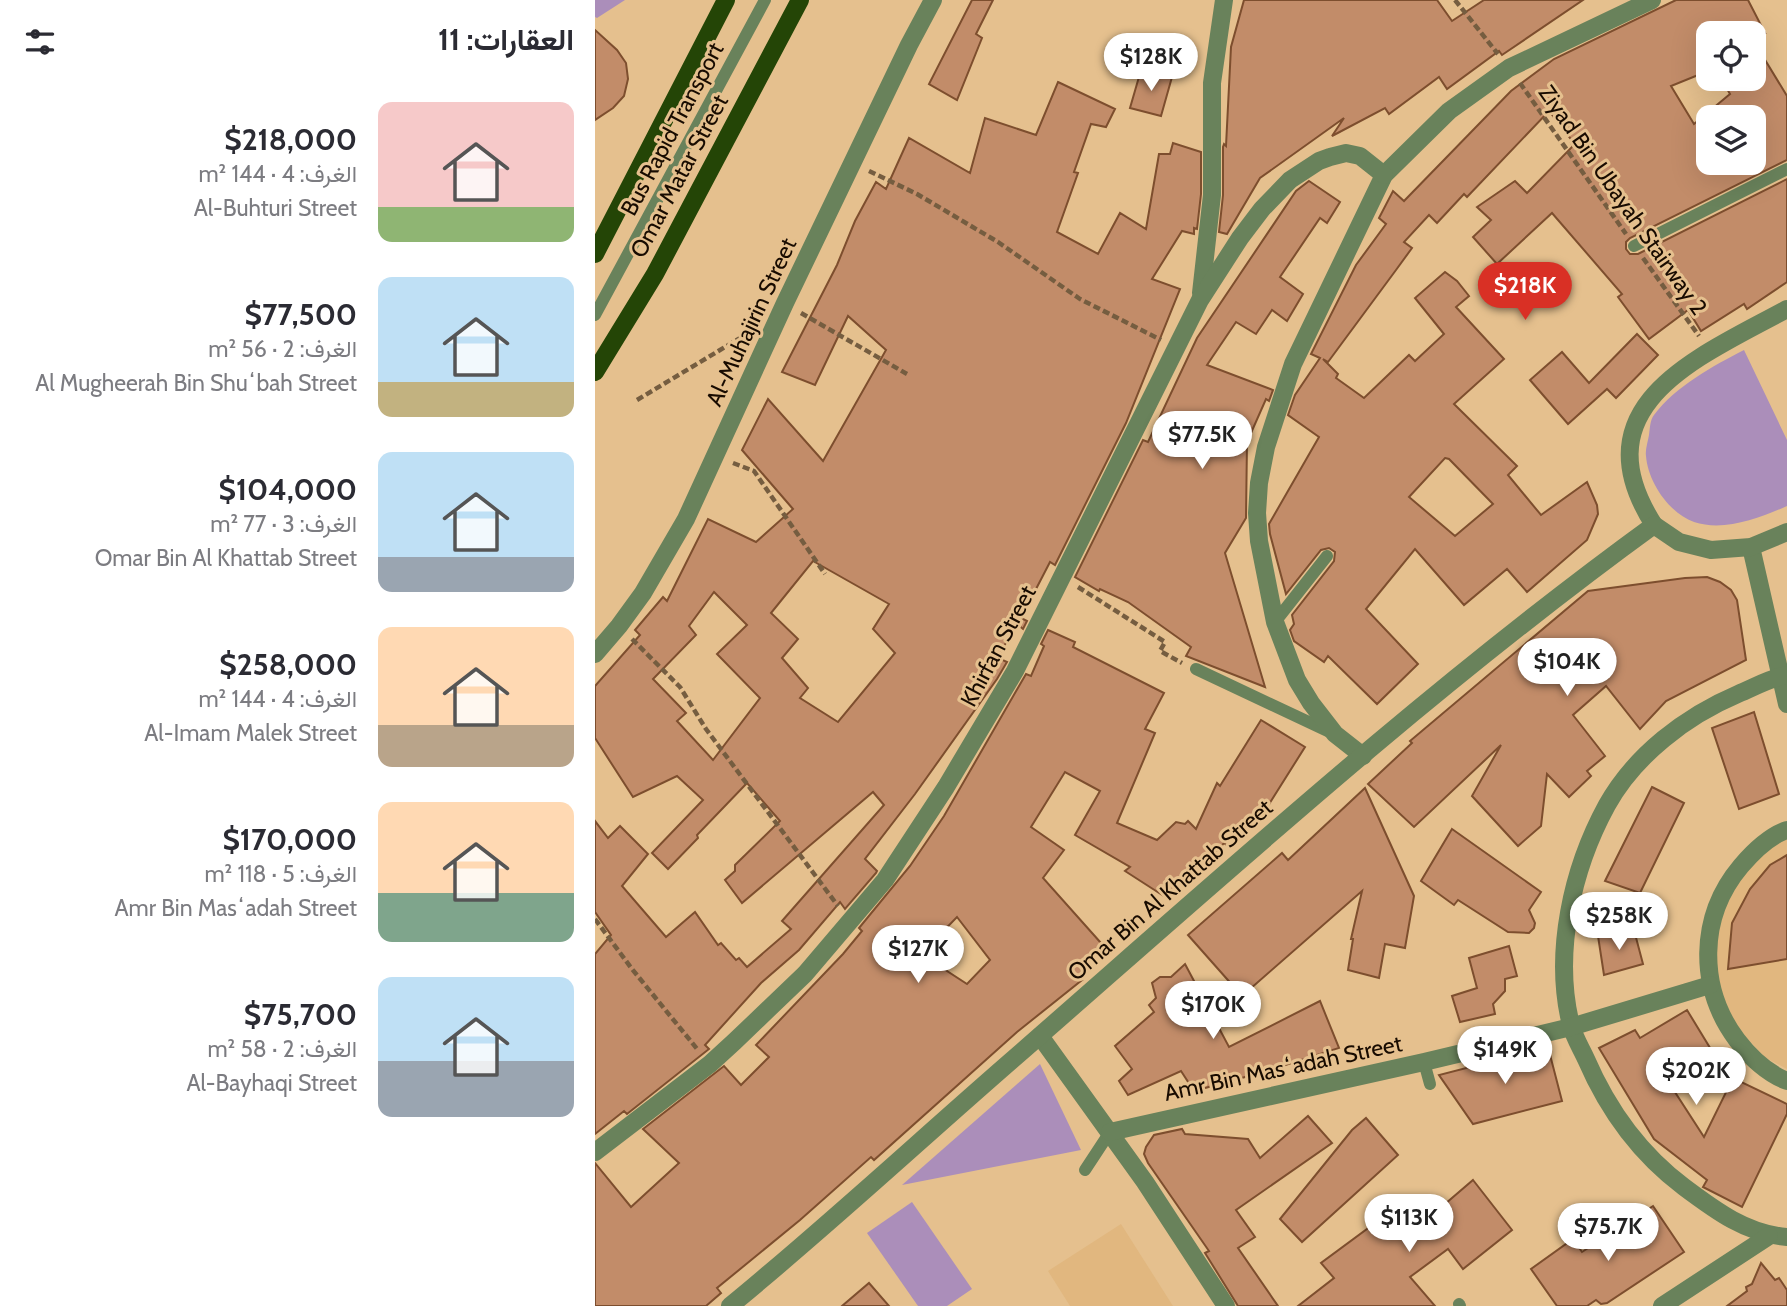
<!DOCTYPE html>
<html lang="ar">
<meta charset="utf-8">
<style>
:root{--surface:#fff;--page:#f2f2f3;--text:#2b2b33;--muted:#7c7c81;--accent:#d93025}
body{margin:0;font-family:Cabin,Vazirmatn,sans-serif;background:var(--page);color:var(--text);direction:rtl;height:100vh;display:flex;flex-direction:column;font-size:26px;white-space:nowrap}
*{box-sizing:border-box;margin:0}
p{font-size:23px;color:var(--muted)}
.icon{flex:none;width:38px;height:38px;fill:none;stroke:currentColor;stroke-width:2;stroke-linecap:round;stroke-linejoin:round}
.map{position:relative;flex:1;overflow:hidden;direction:ltr}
.drawer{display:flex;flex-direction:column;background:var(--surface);width:595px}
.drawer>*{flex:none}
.tools{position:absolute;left:1101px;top:21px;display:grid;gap:14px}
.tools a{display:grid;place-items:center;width:70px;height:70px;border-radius:14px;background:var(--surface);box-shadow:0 7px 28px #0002;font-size:35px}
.price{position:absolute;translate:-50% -60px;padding:0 16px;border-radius:24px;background:#fff;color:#222;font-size:23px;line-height:46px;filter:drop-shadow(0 2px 4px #0008)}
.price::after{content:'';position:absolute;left:50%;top:42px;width:21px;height:16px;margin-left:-10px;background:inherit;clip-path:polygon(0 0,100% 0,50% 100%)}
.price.active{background:var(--accent);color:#fff}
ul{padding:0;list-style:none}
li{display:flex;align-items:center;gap:21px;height:175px;padding:0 21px}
li span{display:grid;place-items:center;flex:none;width:196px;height:140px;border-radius:14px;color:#555}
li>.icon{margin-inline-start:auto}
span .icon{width:84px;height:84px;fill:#fffc;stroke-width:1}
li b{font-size:30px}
h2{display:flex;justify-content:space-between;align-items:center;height:84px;padding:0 21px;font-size:30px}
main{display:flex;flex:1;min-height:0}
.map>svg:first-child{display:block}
.built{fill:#e1b77f}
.green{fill:#ab8eba}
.building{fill:#c28c69;stroke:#7d4e2e;stroke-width:2;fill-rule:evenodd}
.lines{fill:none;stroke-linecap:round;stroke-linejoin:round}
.path{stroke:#755d40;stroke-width:4.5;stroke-dasharray:7 3.5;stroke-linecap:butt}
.service{stroke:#69825b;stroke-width:12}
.minor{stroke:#69825b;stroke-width:18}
.tertiary{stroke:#69825b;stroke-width:18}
.primary{stroke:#244506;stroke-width:18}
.labels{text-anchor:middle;stroke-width:6;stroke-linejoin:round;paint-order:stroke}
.street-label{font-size:23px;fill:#180b00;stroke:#e5c08e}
</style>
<main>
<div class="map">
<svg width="1192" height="1306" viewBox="0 0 1192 1306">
<rect width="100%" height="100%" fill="#e5c08e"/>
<g class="built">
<path d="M1192,834v235l-23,-12 -31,-35 -17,-43 -1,-46 15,-45 29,-36z"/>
<path d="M526,1224l52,82h-103l-22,-35z"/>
</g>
<g class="green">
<path d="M0,0h30l-28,18 -2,-1z"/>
<path d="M1149,350l43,90v66c-27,12 -63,26 -93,16 -25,-9 -46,-40 -48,-66 -1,-6 2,-15 3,-21 1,-7 1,-15 5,-20 22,-29 59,-49 90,-65z"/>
<path d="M445,1064l41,86 -179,35z"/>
<path d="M317,1202l60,87 -25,17h-29l-51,-73z"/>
</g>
<g class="building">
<path d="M377,0h21l-17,34 6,4 -25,62 -28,-16z"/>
<path d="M649,0h193l15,21 32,-21h99l-81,55 -3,-4 -52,38 -8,-12 -50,37 -4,-6 -53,28 12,-18 -84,60 -33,56 -8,-2 4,-37v-48l1,-3 2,2 5,-99z"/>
<path d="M1081,0h72l17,33h-67l10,23v15l-37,15 23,38 36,-30 -4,-7 15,-8h12v-39l34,56v64l-157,78 -4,4v7l4,5h8l149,-75v103l-40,27 -3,-5 -43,27 -13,-21 -39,29 -31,-42 4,-3 -70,-81 -55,51 -24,-27 18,-17 -14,-13 38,-26 12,12 46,-47 -2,-3 2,-1 -24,-31 -82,86 -3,-3 -27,29 -8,-8 -25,27 8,6 -16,22 -68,92 -5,-3 15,15 -2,4 28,20 45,-43 6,6 29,-27 -29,-36 30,-26 12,9 12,15 -13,11 48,52 -50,45 63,62 -9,9 33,40 46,-33 10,23 1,9 -11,26 -60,52 -20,-23 -43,36 -49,-56 -49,60 52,55 -41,40 -49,-48 -4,6 -30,-21 -4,-11 4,-6 -2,-9 42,-54 1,-9 -6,-4 -8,2 -35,44 -16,-60 -1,-10 50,-87 -31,-22 7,-20 25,-37 -9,-4 45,-89 30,-41 -7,-6 14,-27 11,10 107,-110 43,-32zM1113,117h45v46h-45zM850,458l4,1 44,45 -38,32 -46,-39z"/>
<path d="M0,30l22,20 9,13 2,16 -4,17 -11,12 -18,12z"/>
<path d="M546,70l31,7 -11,39 -31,-8z"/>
<path d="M463,82l57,27 -9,18 -15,-3 -17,48 4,1 -21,59 41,22 22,-41 26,16 13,-75h11l3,-11 28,9v42l-4,35 -3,-1v6l-12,-3 -30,48 28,10 -54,134 -71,142 -5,-3 -29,56 6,3 -4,8 -7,-6 -18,35 9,4 -10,17 -82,115 -50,65 12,12 -1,2 -31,36 -5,-7 -41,48 -38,33 -56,62 4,4 -82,65 -3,-3 -29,23v-180l16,-19 -16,-23v-91l13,17 12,-12 28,28 -26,32 44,51 29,-25 23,33 3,-2 15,17 3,-2 8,9 44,-38 -9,-8 102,-116 -11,-13 -131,111 -17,-23 10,-9v-6l45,-44 -33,-38 -50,52 1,3 -30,31 -16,-16 51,-53 -26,-24 -44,21 -38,-59v-52l45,-51 -5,-5 28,-33 4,4 41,-82 48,23 37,-33 -51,-59 26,-51 55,62 63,-111 -38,-34 -33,69 -33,-13 55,-107 18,-44 21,-39 10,7 23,-51 61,35 15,-55 51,17zM218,561l76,43 -16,25 22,24 -57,69 -38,-24 8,-10 -26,-30 16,-19 -27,-26zM119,592l33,33 -30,29 43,44 -47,62 -36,-39 9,-8 -33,-34 43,-44 -7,-9z"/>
<path d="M714,181l31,21 -13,21 -7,-5 -40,59 23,17 -16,27 -15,-11 -16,24 -20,-12 -29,43 66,25 -4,11 -3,-2 -19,43 -1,76 -21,35 40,134 -79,-31 5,-9 -63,-45 -28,-13 -1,2 -24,-14 68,-137 5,2 49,-104 99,-147z"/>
<path d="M1042,334l21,21 -42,43 -9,-9 -39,35 -38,-44 32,-28 27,31z"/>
<path d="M1112,577l13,5 11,8 6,10 9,60 -80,41 -26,28 -34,-43 -33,29 32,41 -18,15 4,5 -22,21 -22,-23 -6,52 -23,20 -46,-50 29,-51 -87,82 -46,-43 44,-41 -2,-2 178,-150 97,-13z"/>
<path d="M453,630l27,12 -2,5 91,46 -19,36 10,4 -38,90 40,17 19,-18 9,2 3,-3 8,8 21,-46 3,3 41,-66 44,27 -44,70 -32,30 -5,-4 -54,57 -45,-29 5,-4 -55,-32 25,-44 -35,-19 -34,55 33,23 -21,28 66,74 -30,26 3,2 -65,52 -143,128 -3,-3 -71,63 -83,68 4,5 -15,13h-111v-143l36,44 48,-44 -36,-34 81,-63 17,19 28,-28 -13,-12 87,-91 19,-23 -3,-3 51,-62 34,-50 82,-142 5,2 13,-30 -3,-2zM362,917l33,43 -23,24 -46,-30z"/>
<path d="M1159,712l25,82 -40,15 -27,-81z"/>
<path d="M1057,787l32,16 -44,90 -35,-12z"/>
<path d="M770,788l49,108 -9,52 -20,-4 -6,34 -31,-8 5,-31h-2l11,-48 -120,105 -54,-61 94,-82 6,7z"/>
<path d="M857,829l89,63 -12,18 6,13 -1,5 -5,5 -21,-1 -50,-32 -4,5 -33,-24z"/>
<path d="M1192,855v104l-59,10 4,-46 18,-34 20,-24z"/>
<path d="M1039,930l9,34 -39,11 -6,-39z"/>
<path d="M914,946l8,30 -12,3v12l-12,13 2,10 -35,8 -8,-26 25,-8 -8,-30z"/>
<path d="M590,964l44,83 91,-46 19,47 -72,23 -73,20 -13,-20 -53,24 -9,-14 13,-12 -17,-23 39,-34 -5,-7 7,-7 -4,-15 8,-6h11z"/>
<path d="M1092,1010l31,51 -45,28 31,48 29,-59 54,26v10l-45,93 -39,-20 4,-7 -53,-41 -55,-91 36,-18 5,8z"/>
<path d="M953,1047l14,54 -89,23 -34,-49z"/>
<path d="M713,1116l24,27 -96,67 19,27 -17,11 40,58h-40l-33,-53 4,-2 -61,-88 -4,-9 2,-7 8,-12 28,-6 3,5 63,5 12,19z"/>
<path d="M771,1118l32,37 -96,87 -22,-23 72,-89z"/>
<path d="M878,1180l39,50 -49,39 -15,-20 -38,28 25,29h-137l36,-28 -13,-15 65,-48 17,25z"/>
<path d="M1058,1206l31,46 -77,51 -6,1 -5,-4 -9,6h-30l-26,-37 42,-30 9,13z"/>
<path d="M1166,1263l14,17 4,-2 8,12v16h-60l20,-15 -1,-4 6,-3z"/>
<path d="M274,1283l20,23h-47z"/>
</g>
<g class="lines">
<g class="path">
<path d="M860,0l43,54"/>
<path d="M925,83l106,151"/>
<path d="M274,171l48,23 81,48 82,57 81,41"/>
<path d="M1048,258l56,78"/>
<path d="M206,313l106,61"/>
<path d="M42,400l113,-68"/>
<path d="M138,463l21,8 71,103"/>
<path d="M483,587l87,55 -5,9 22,12"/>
<path d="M37,639l48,48 26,42 132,177"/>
<path d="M0,919l37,50 66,81"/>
</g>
<g class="service">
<path d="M1039,246l153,-77"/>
<path d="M0,315l170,-315"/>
<path d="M680,622l52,-66"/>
<path d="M601,669l136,64"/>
<path d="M829,1062l6,22"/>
<path d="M490,1170l25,-38"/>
<path d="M864,1304l1,2"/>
</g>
<g class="minor">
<path d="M606,293l11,-98v-112l12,-83"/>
<path d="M1059,525c-77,-120 45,-168 133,-216"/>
<path d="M1156,547l36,157"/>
<path d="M0,654l24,-28 24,-33 43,-74 99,-216 124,-258 24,-45"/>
<path d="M1192,675c-17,3 -34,13 -49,19 -52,22 -103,61 -131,111 -35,64 -54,148 -36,220 3,12 10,23 15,34 22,51 54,95 98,128 32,24 63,47 103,50"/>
<path d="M768,756l-28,-22 -24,-31 -14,-23 -22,-58 -16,-81 -2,-28 2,-30 7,-36 27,-83 91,-189 65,-64 60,-43 143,-68"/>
<path d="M1192,830c-18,6 -34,22 -46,36 -43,51 -43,122 -4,174 13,17 30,33 50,41"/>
<path d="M445,1036l105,146 81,124"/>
<path d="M515,1132l314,-70 147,-35 139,-42"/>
<path d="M0,1152l115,-88 24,-22 71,-68 80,-94 61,-93 69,-116 185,-371 40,-62 22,-29 28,-29 29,-19 11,-4 16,-4 14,3 24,19"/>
<path d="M1067,1306l107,-70"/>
</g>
<path class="tertiary" d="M135,1306c99,-81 192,-168 289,-252 207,-181 412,-367 635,-529l25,17 32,8 40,-3 36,-15"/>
<g class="primary">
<path d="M0,254l131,-254"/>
<path d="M0,372l60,-98 145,-274"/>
</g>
</g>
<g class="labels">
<g class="street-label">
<text transform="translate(77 129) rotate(-62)" y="8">Bus Rapid Transport</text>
<text transform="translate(84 176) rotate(-62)" y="8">Omar Matar Street</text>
<text transform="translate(1028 200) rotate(55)" y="8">Ziyad Bin Ubayah Stairway 2</text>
<text transform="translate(156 322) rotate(-65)" y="8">Al-Muhajirin Street</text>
<text transform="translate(403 646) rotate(-62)" y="8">Khirfan Street</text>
<text transform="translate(575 890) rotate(-41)" y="8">Omar Bin Al Khattab Street</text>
<text transform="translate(688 1068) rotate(-12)" y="8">Amr Bin Masʻadah Street</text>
</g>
</g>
</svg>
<div class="tools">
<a><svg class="icon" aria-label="locate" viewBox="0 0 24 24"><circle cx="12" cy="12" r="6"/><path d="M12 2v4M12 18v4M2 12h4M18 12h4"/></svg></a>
<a><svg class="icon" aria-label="layers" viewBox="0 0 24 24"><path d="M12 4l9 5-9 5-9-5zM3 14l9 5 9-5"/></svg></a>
</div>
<b class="price" style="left:556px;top:93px">$128K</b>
<b class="price active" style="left:930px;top:322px">$218K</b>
<b class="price" style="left:607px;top:471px">$77.5K</b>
<b class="price" style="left:972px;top:698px">$104K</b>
<b class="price" style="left:1024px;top:952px">$258K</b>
<b class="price" style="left:323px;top:985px">$127K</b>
<b class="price" style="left:618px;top:1041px">$170K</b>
<b class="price" style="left:910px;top:1086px">$149K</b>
<b class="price" style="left:1101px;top:1107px">$202K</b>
<b class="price" style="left:814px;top:1254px">$113K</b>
<b class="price" style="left:1013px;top:1263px">$75.7K</b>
</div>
<section class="drawer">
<h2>العقارات: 11<svg class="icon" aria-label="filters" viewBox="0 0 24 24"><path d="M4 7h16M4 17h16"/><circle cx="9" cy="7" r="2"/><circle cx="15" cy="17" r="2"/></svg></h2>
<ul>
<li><span style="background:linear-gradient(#f6c9c9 75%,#8fb573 0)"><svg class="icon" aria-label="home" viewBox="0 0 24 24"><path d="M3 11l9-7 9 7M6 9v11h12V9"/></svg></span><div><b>$218,000</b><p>الغرف: 4 · 144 m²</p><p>Al-Buhturi Street</p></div></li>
<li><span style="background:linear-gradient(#bfe0f5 75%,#c2b280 0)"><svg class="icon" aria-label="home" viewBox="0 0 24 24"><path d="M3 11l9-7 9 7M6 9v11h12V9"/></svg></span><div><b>$77,500</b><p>الغرف: 2 · 56 m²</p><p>Al Mugheerah Bin Shuʻbah Street</p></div></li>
<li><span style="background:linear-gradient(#bfe0f5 75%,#9aa5b1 0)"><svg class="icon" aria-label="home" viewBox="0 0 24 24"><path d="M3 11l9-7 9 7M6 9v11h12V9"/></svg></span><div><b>$104,000</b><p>الغرف: 3 · 77 m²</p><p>Omar Bin Al Khattab Street</p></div></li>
<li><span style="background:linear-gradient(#ffd9b3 70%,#b9a48a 0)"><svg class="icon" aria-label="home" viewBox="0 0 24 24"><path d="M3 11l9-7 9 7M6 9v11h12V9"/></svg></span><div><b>$258,000</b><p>الغرف: 4 · 144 m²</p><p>Al-Imam Malek Street</p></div></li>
<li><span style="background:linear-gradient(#ffd9b3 65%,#7fa58c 0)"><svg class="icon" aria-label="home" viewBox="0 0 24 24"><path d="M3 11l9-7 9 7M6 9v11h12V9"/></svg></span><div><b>$170,000</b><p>الغرف: 5 · 118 m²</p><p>Amr Bin Masʻadah Street</p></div></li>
<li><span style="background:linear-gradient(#bfe0f5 60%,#9aa5b1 0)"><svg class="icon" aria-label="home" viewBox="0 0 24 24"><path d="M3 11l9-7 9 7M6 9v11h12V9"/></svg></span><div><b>$75,700</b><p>الغرف: 2 · 58 m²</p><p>Al-Bayhaqi Street</p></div></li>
</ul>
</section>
</main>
